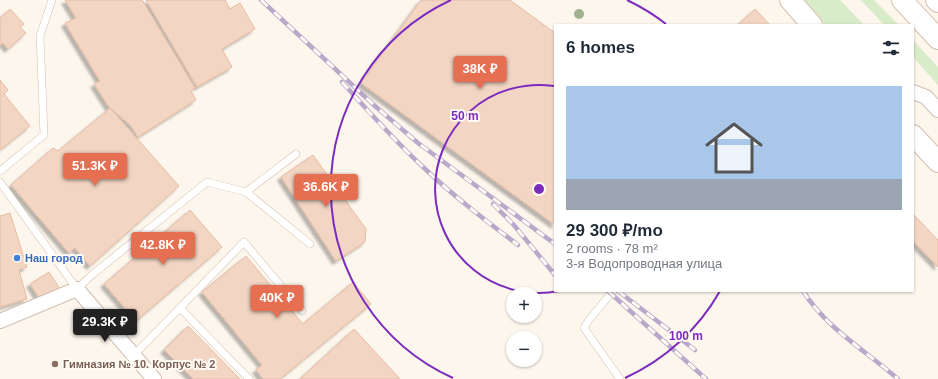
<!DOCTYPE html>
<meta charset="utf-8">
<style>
:root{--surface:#fff;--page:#f6f6f7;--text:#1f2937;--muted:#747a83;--line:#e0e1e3;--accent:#e76f51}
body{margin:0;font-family:Helvetica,sans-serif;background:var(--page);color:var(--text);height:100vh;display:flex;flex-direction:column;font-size:15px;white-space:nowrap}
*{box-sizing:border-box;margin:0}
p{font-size:13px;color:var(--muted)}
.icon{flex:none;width:22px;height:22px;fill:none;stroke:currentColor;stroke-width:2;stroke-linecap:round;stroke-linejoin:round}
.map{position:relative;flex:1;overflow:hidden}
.side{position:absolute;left:554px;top:24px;width:360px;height:268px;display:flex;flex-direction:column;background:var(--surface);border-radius:0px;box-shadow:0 1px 3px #0004}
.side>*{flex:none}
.fabs{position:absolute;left:506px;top:287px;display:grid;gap:8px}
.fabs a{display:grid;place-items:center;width:36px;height:36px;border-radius:50%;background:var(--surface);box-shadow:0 1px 3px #0004;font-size:20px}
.price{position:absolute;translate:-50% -34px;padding:0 9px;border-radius:4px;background:var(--accent);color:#fff;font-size:13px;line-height:26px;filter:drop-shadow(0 1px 2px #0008)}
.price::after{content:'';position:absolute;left:50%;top:24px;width:12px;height:9px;margin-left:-6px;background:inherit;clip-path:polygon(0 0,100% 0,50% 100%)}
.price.on{background:#222;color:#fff}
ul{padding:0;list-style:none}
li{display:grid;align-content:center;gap:8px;height:212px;padding:0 12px}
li+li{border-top:1px solid var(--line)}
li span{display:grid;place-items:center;height:124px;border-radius:0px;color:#555}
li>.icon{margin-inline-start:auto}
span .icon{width:72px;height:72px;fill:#fffc;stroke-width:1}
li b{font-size:17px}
h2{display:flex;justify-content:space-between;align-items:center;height:48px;padding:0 12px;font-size:17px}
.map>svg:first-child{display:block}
.green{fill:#d8ecc9}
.building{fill:#f3d5c3;stroke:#e6bba3;filter:url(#shadow)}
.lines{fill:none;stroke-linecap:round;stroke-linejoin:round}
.service-casing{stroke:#d1beb0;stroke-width:8}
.minor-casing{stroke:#d1beb0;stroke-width:16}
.secondary-casing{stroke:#d6c0b0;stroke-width:22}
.service{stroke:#fff;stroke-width:7}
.minor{stroke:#fff;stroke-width:14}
.secondary{stroke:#fff;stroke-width:20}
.rail-casing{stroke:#b9a8c9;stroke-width:4.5}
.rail{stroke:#fffaf3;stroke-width:3;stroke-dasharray:9;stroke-linecap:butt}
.tree{fill:#a0b28e}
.ring{fill:none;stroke:#7b2cbf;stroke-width:2}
.shop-dot{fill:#3f7fe0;stroke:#fffaf3;stroke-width:1.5}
.education-dot{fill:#8d6e63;stroke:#fffaf3;stroke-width:1.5}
.labels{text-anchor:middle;stroke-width:4;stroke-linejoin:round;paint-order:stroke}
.shop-label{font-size:11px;font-weight:bold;fill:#366cbe;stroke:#fffaf3;text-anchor:start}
.education-label{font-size:11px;font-weight:bold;fill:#785e54;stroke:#fffaf3;text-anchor:start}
.centre{fill:#7b2cbf;stroke:#fffaf3;stroke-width:2}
.ring-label{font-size:12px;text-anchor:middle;font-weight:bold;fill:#7b2cbf;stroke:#fffaf3;stroke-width:4;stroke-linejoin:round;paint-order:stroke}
</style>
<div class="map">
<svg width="938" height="379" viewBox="0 0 938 379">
<defs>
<filter id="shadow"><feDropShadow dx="-3.5" dy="3.5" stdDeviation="1" flood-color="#0004"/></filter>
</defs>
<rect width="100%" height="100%" fill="#fdf6ec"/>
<g class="green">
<path d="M802,0h38l24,25h-39z"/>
<path d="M861,0h13l25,25h-15z"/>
<path d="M913,40l25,27v18l-25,-28z"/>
</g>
<g class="building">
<path d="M65,0h77l53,88 -4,3 5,9 -58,37 -8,-12 -21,-18 -15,-23 6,-3 -35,-58 11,-5z"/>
<path d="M146,0h79l5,9 10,-6 15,26 -33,20 10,18 -35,20z"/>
<path d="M421,0h89l45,33v192l-194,-142z"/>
<path d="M10,9l14,15 -4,3 6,6 -18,16 -5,-6 -3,3v-28z"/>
<path d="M755,9l15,16h-32z"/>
<path d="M0,80l8,10 -4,4 26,32 -30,24z"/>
<path d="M110,108l69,78 -89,80 -15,-18 -6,5 -58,-68 42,-37 5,3z"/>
<path d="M313,155l53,74 -1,13 -29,19 -55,-84z"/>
<path d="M190,210l32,37 -86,74 -32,-37z"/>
<path d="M10,213l17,54 -8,3 8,29 -27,8v-91z"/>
<path d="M913,214l25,26v27l-25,-26z"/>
<path d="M246,256l57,68 50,-42 18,22 -91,75h-17l-7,-9 6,-5 -60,-73z"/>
<path d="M49,272l11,17 -19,12 -11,-17z"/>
<path d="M188,326l52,53h-47l-29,-29z"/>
<path d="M354,329l46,50h-100z"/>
</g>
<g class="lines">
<defs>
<g id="service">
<path d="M0,171l44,-36 -4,-99 12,-36"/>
<path d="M0,182l77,107 16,-15 114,-92 39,10 64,52"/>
<path d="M246,192l50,-38"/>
<path d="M613,291l-24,29 -5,8 36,51"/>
<path d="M180,308l69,71"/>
<path d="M133,356l111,-114 58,69"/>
</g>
<g id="minor">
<path d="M913,92l13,5 12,13"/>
<path d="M0,321l77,-32 77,90"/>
</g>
<g id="secondary">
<path d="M790,0l22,25"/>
<path d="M902,0l36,39"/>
<path d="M936,0l2,2"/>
<path d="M913,135l25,27"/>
</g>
</defs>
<use href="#service" class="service-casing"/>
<use href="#minor" class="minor-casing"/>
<use href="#secondary" class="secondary-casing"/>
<use href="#service" class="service"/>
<use href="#minor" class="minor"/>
<use href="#secondary" class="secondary"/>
<defs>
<g id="rail">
<path d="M261,0l114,106 43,37 137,101"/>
<path d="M342,82c26,29 52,58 80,84 30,29 63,54 96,79"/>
<path d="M493,204l20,20 42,51"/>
<path d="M608,291l98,88"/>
<path d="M618,291l77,59"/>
<path d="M803,291c24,38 62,59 95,88"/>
</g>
</defs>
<use href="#rail" class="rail-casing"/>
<use href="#rail" class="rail"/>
</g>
<circle class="tree" cx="579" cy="14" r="5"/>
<g class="ring">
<path d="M559 291A104 104 0 1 1 554 86"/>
<path d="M720 291A208 208 0 0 1 625 378M453 378A208 208 0 0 1 451 0M627 0A208 208 0 0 1 666 24"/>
</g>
<circle class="shop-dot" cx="17" cy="258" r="4"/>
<circle class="education-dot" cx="55" cy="364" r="4"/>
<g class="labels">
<g class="shop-label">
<text x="25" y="262">Наш город</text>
</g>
<g class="education-label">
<text x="63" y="368">Гимназия № 10. Корпус № 2</text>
</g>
</g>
<circle cx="539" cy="189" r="6" class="centre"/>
<g class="ring-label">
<text x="465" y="120">50 m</text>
<text x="686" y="340">100 m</text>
</g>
</svg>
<div class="fabs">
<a>+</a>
<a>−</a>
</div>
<b class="price" style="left:480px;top:90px">38K ₽</b>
<b class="price" style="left:95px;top:187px">51.3K ₽</b>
<b class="price" style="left:326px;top:208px">36.6K ₽</b>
<b class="price" style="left:163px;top:266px">42.8K ₽</b>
<b class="price" style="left:277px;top:319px">40K ₽</b>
<b class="price on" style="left:105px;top:343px">29.3K ₽</b>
<section class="side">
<h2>6 homes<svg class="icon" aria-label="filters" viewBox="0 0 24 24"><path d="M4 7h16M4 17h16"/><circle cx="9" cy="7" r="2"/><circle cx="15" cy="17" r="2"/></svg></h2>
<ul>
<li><span style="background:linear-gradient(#a9c7e8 75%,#9aa5b1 0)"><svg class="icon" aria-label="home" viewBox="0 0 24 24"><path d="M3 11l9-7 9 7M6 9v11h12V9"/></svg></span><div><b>29 300 ₽/mo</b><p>2 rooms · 78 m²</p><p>3-я Водопроводная улица</p></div></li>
</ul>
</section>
</div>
